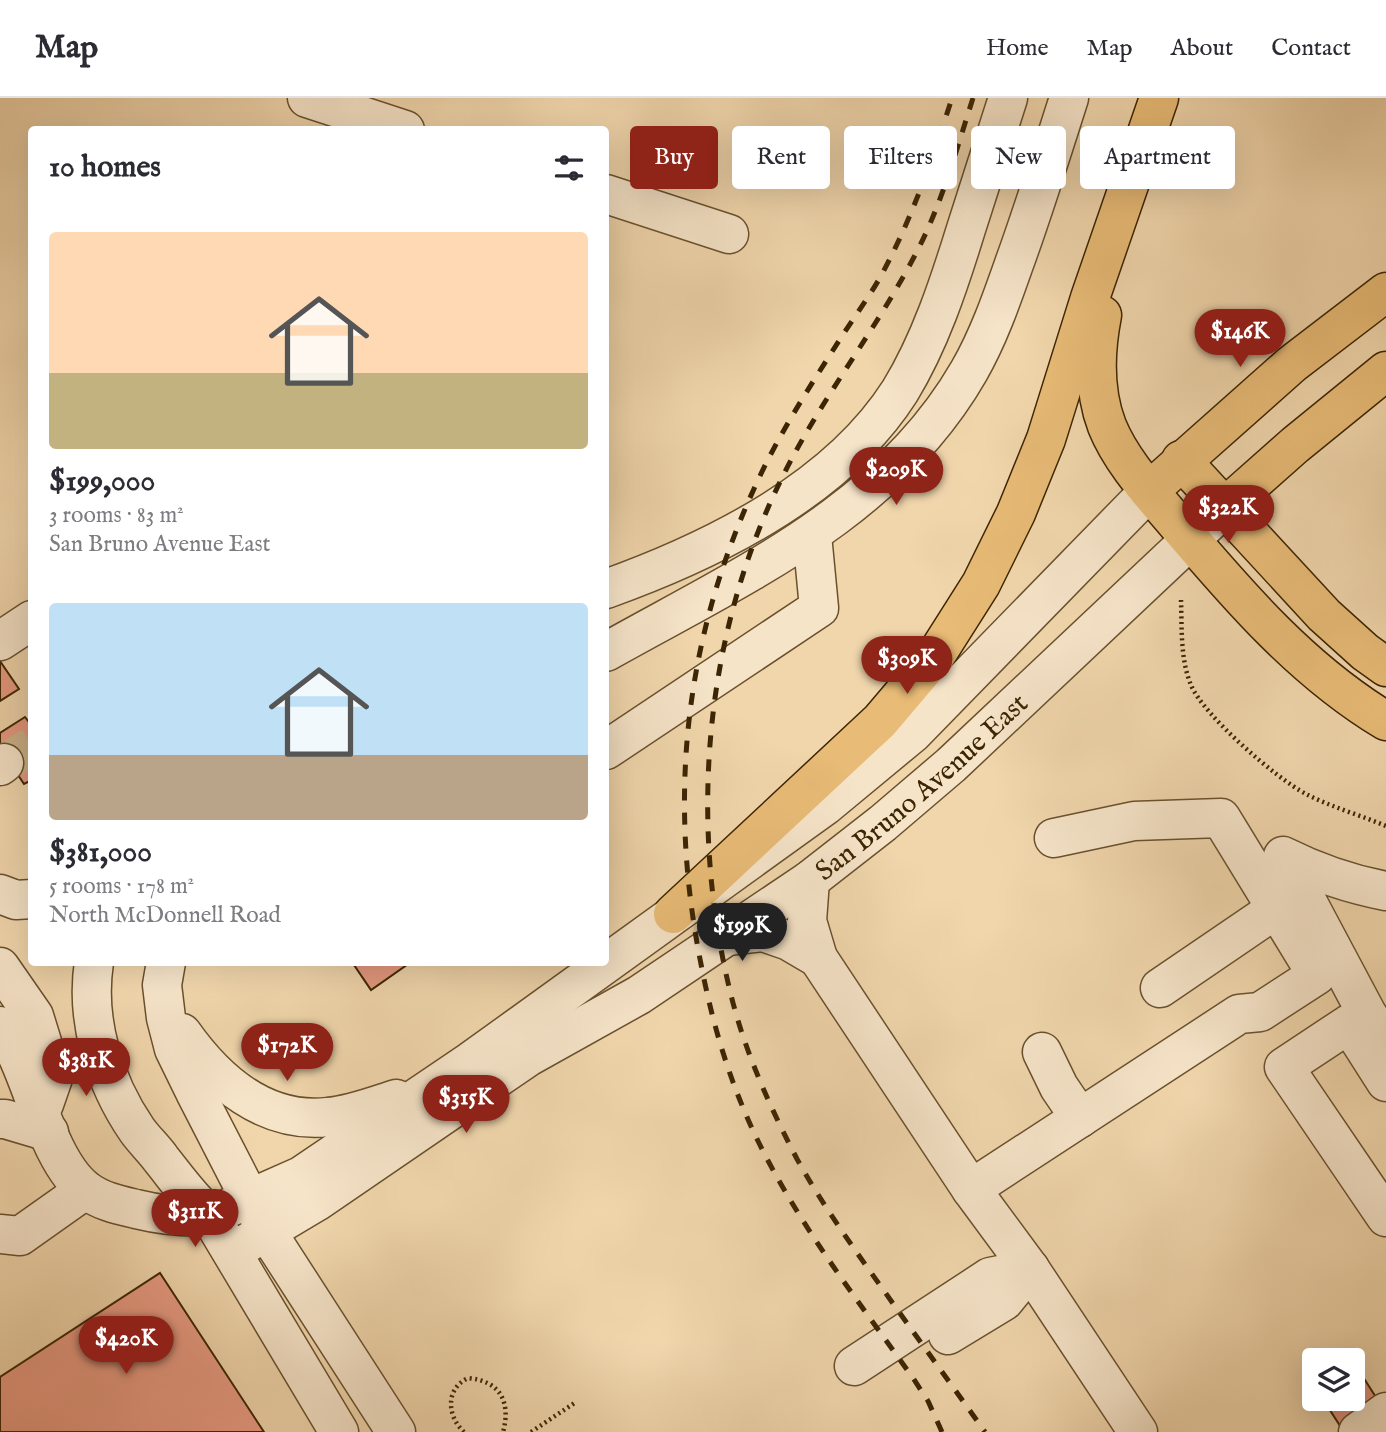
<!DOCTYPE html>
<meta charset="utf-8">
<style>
:root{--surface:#fff;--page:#f2f2f3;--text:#2b2b33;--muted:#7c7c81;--line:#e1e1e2;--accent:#8f2418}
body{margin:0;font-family:"IM FELL English",serif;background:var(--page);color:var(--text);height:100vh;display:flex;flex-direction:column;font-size:26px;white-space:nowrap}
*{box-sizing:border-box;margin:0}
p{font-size:23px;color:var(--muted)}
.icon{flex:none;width:38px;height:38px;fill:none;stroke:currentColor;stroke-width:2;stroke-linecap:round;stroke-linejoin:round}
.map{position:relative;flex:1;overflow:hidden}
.sheet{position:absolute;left:28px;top:28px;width:581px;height:840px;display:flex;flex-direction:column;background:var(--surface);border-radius:7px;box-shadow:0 7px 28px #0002}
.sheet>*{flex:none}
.top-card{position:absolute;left:630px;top:28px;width:651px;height:63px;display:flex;gap:14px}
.tools{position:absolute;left:1302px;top:1250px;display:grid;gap:14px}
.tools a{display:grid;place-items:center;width:63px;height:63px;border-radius:7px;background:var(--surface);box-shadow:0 7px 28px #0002;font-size:35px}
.price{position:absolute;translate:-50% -60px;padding:0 16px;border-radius:24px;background:var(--accent);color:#fff;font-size:23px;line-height:46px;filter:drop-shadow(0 2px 4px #0008)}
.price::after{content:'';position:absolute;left:50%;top:42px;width:21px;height:16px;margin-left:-10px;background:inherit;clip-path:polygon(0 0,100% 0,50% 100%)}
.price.current{background:#222;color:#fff}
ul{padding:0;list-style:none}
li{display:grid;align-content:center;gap:14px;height:371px;padding:0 21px}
li span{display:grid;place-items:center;height:217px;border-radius:7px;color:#555}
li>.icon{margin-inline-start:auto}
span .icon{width:126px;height:126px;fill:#fffc;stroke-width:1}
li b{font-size:30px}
h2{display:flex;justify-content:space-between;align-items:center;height:84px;padding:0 21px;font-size:30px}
.chip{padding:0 24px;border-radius:7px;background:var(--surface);box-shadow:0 7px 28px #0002;font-size:24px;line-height:63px}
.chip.current{background:var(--accent);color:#fff}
header{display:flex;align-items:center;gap:42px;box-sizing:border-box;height:98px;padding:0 35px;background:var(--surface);border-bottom:2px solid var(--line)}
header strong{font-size:33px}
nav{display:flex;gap:38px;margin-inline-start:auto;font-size:24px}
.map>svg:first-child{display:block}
.building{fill:#e89a82;stroke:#3c2504;stroke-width:2}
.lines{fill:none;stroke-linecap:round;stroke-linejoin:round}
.minor-tunnel{stroke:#cdb38a;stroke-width:38;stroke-dasharray:38 19;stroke-linecap:butt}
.minor-casing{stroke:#69512e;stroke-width:41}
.major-casing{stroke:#3c2504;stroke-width:41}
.highway-casing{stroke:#3c2504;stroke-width:41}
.path{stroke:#3c2504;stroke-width:4.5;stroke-dasharray:2 3.5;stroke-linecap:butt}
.minor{stroke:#f6e4c9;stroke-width:38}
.major{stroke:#e8bb76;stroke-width:38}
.highway{stroke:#e8bb76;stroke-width:38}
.rail{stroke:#3c2504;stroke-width:5;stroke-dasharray:12 12;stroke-linecap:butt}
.labels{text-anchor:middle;stroke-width:6;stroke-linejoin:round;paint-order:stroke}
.street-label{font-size:28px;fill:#3c2504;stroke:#f6e4c9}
</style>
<header>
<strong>Map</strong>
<nav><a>Home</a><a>Map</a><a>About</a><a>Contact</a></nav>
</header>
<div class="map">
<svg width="1386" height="1334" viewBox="0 0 1386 1334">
<rect width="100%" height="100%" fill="#f1d6ac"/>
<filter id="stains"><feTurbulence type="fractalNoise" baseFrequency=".00286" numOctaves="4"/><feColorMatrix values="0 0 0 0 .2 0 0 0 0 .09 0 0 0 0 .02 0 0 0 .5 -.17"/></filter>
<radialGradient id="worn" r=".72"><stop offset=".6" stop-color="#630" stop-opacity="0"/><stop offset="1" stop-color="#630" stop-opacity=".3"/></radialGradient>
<g class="building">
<path d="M0,563l19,28 -19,12z"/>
<path d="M25,619l7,9v54l-8,4 -24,-36v-15z"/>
<path d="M352,864h59l-40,28z"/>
<path d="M160,1175l104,159h-264v-55z"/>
<path d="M1365,1282l21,33 -42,19 -18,-28 9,-6h18v-11z"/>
</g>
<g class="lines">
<path class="minor-tunnel" d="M4,665l28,-17"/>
<defs>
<g id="minor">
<path d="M307,0l98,32"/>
<path d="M606,96l123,40"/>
<path d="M606,491c106,-38 231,-99 294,-198 30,-49 49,-107 66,-162 14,-43 28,-87 42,-131"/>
<path d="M0,543l32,-21"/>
<path d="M606,554c135,-76 282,-140 363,-281 19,-33 32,-70 45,-107 20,-55 37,-110 55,-166"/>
<path d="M606,652l213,-142 -7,-73"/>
<path d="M0,668l4,-3"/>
<path d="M810,782l-3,41 11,37 153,231 59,80 108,163"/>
<path d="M1386,793c-37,-7 -69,-18 -103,-35l84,158 19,29"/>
<path d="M0,796l16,6 16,-1"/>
<path d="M729,838l34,-4 26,9 29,17"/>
<path d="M94,864c-9,58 10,120 43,168 7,10 17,19 24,29 16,20 30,40 49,57l129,216"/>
<path d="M166,864l-4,23 4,33 8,31 22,45 71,138 129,200"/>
<path d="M0,869l34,49 19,62 -9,26"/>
<path d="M1160,890l116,-79"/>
<path d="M0,928c5,9 12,18 16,27 19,39 36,112 70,137 14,11 33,15 50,19 25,6 48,9 74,7l91,-40 170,-115 355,-256 87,-72 236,-242"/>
<path d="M182,935c34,48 83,91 146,84 23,-2 46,-11 68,-18"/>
<path d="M1042,954l17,35 21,31"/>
<path d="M1386,984l-37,-58 -65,43 102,150"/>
<path d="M0,1021h5l44,13"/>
<path d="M971,1091l268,-175 21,-2 57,-37 -96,-157 -87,3 -80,17"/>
<path d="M0,1136l20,2 65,-46"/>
<path id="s1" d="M232,1154l84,-50 212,-145 111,-62 171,-115 73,-57 68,-58 274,-258"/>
<path d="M948,1237l56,-34 26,-32"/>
<path d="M854,1268l136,-89 40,-8"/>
<path d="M1358,1334l28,-20"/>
</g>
<g id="major">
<path d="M1149,393l143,-127 94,-72"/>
<path d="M1225,409l70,-62 91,-74"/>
</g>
<g id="highway">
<path d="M1102,217c-7,36 -8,77 5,111 15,37 45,68 71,99 62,73 125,146 208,196"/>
<path d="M1181,362l143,155 41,37 21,15"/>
<path d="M673,816l207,-193 56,-66 45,-71 35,-71 30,-74 44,-141 69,-200"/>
</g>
</defs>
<use href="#minor" class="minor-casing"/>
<use href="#major" class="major-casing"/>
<use href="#highway" class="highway-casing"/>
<g class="path">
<path d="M1181,502c1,27 -1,59 10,85 12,30 86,94 115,109 25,13 54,21 80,32"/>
<path d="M464,1334c-17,-16 -19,-43 4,-54 33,3 43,25 35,54"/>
<path d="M531,1334l45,-30"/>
</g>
<use href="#minor" class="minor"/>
<use href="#major" class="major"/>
<use href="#highway" class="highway"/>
<g class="rail">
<path d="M973,0c-17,53 -32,109 -59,159 -41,78 -97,147 -135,227 -76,157 -90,343 -48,511 14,57 39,112 66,164 25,45 55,87 85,129 34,48 69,96 103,144"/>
<path d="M942,1334l-14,-31 -15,-23c-54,-76 -112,-150 -154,-235 -28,-57 -46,-116 -58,-179 -34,-169 -16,-330 58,-486 24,-51 55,-98 85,-145 13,-20 27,-39 38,-59 31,-58 50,-114 70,-176"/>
</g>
</g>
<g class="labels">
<g class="street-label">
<text dy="10" stroke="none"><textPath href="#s1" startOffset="833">San Bruno Avenue East</textPath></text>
</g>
</g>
<rect width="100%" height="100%" filter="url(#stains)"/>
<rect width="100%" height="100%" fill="url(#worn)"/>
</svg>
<div class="tools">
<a><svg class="icon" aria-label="layers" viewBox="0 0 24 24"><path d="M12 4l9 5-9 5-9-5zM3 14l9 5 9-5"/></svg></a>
</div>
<b class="price" style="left:1240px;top:271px">$146K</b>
<b class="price" style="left:896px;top:409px">$209K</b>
<b class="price" style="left:1228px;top:447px">$322K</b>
<b class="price" style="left:907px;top:598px">$309K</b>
<b class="price current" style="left:742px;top:865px">$199K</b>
<b class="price" style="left:287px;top:985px">$172K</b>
<b class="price" style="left:86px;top:1000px">$381K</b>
<b class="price" style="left:466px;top:1037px">$315K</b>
<b class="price" style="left:195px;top:1151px">$311K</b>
<b class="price" style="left:126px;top:1278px">$420K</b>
<div class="top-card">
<a class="chip current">Buy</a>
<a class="chip">Rent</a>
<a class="chip">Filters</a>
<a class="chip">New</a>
<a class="chip">Apartment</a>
</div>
<section class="sheet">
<h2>10 homes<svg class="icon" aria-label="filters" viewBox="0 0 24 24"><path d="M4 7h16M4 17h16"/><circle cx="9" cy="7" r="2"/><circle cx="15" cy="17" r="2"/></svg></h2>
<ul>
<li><span style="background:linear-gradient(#ffd9b3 65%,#c2b280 0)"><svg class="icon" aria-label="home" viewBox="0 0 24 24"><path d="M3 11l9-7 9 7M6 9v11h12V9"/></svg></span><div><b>$199,000</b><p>3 rooms · 83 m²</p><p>San Bruno Avenue East</p></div></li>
<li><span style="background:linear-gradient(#bfe0f5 70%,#b9a48a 0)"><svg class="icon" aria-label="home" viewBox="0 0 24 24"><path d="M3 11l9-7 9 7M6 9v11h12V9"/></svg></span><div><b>$381,000</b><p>5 rooms · 178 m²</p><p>North McDonnell Road</p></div></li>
</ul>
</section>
</div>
